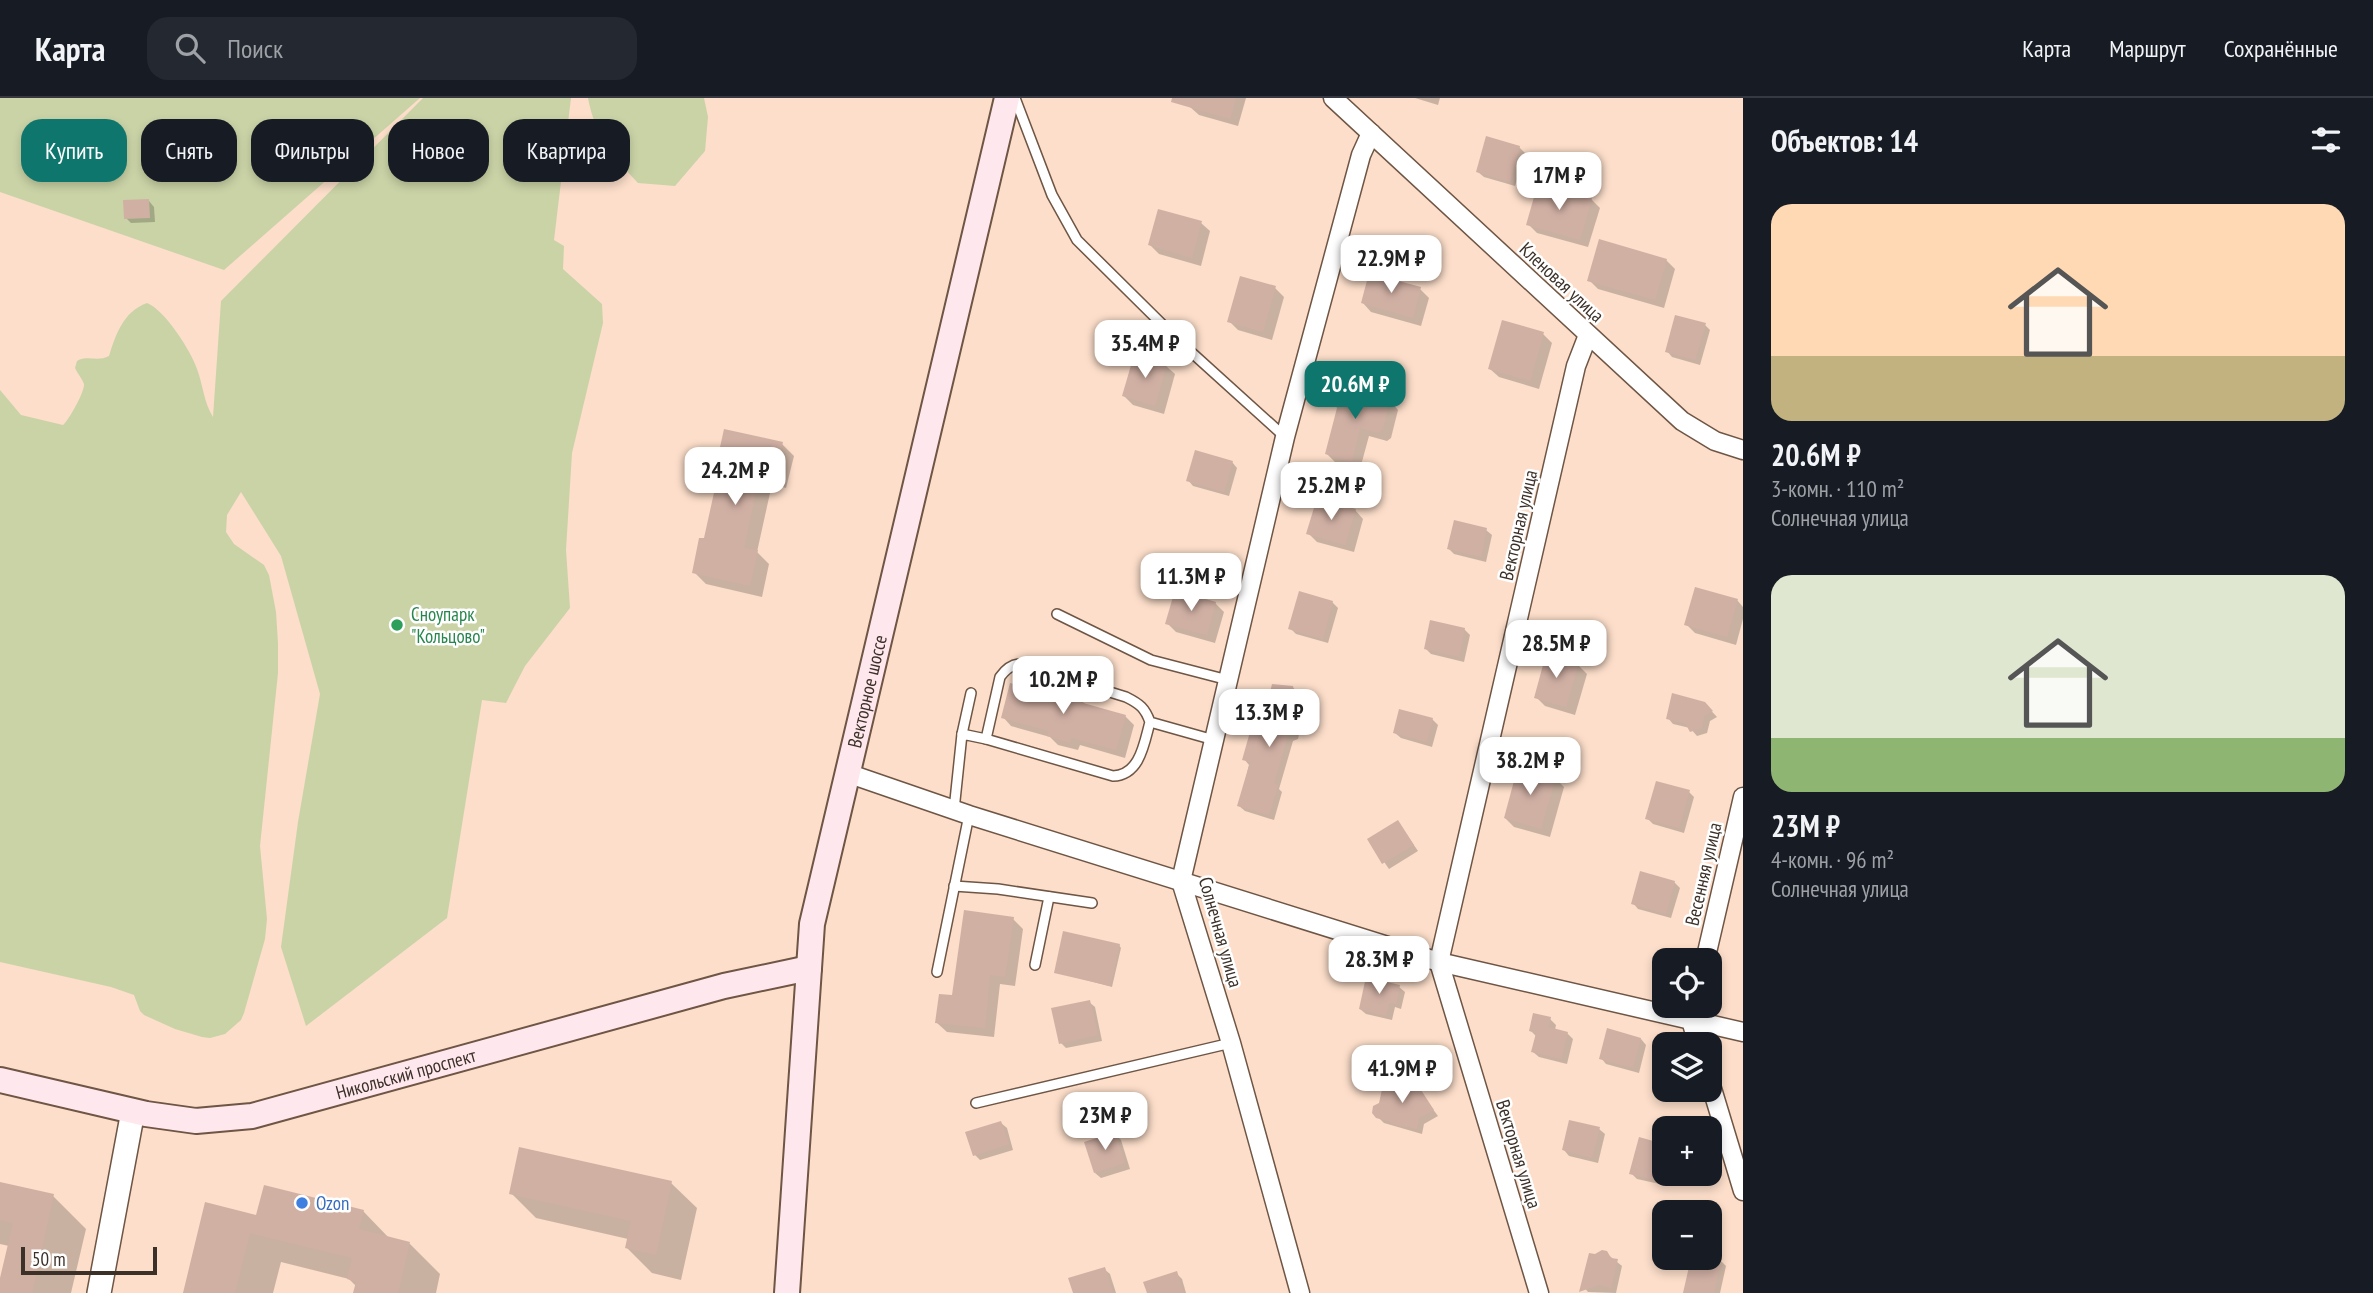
<!DOCTYPE html>
<html lang="ru">
<meta charset="utf-8">
<style>
:root{--surface:#171b24;--page:#242831;--text:#f1f3f6;--muted:#9ea1a6;--line:#363941;--accent:#0f766e}
body{margin:0;font-family:"PT Sans Narrow",sans-serif;background:var(--page);color:var(--text);height:100vh;display:flex;flex-direction:column;font-size:26px;white-space:nowrap}
*{box-sizing:border-box;margin:0}
p{font-size:23px;color:var(--muted)}
.icon{flex:none;width:38px;height:38px;fill:none;stroke:currentColor;stroke-width:2;stroke-linecap:round;stroke-linejoin:round}
.map{position:relative;flex:1;overflow:hidden}
.drawer{display:flex;flex-direction:column;background:var(--surface);width:630px}
.drawer>*{flex:none}
.guide{position:absolute;left:21px;top:21px;width:665px;height:63px;display:flex;gap:14px}
.controls{position:absolute;left:1652px;top:850px;display:grid;gap:14px}
.controls a{display:grid;place-items:center;width:70px;height:70px;border-radius:14px;background:var(--surface);box-shadow:0 4px 10px #0003;font-size:35px}
.scale{position:absolute;left:21px;bottom:18px;width:136px;box-sizing:border-box;padding-left:7px;border:4px solid #3c3129;border-top:0;font-size:19px;line-height:24px;white-space:nowrap;color:#3c3129;-webkit-text-stroke:5px #fff;paint-order:stroke}
.price{position:absolute;translate:-50% -60px;padding:0 16px;border-radius:14px;background:#fff;color:#222;font-size:23px;line-height:46px;filter:drop-shadow(0 2px 4px #0008)}
.price::after{content:'';position:absolute;left:50%;top:42px;width:21px;height:16px;margin-left:-10px;background:inherit;clip-path:polygon(0 0,100% 0,50% 100%)}
.price.on{background:var(--accent);color:#fff}
ul{padding:0;list-style:none}
li{display:grid;align-content:center;gap:14px;height:371px;padding:0 28px}
li span{display:grid;place-items:center;height:217px;border-radius:21px;color:#555}
li>.icon{margin-inline-start:auto}
span .icon{width:126px;height:126px;fill:#fffc;stroke-width:1}
li b{font-size:30px}
h2{display:flex;justify-content:space-between;align-items:center;height:84px;padding:0 28px;font-size:30px}
.pill{padding:0 24px;border-radius:21px;background:var(--surface);box-shadow:0 4px 10px #0003;font-size:24px;line-height:63px}
.pill.on{background:var(--accent);color:#fff}
header{display:flex;align-items:center;gap:42px;box-sizing:border-box;height:98px;padding:0 35px;background:var(--surface);border-bottom:2px solid var(--line)}
header strong{font-size:33px}
nav{display:flex;gap:38px;margin-inline-start:auto;font-size:24px}
.search{width:490px;height:63px;background:var(--page);display:flex;align-items:center;gap:18px;box-sizing:border-box;padding:0 24px;border-radius:21px;color:var(--muted);font-size:26px}
main{display:flex;flex:1;min-height:0}
.map>svg:first-child{display:block}
.green{fill:#cad3a6}
.shadow{fill:#0003}
.building{fill:#d1b0a4}
.lines{fill:none;stroke-linecap:round;stroke-linejoin:round}
.service-casing{stroke:#6e5544;stroke-width:12}
.minor-casing{stroke:#6e5544;stroke-width:21}
.tertiary-casing{stroke:#6e5544;stroke-width:26}
.secondary-casing{stroke:#6e5544;stroke-width:28}
.service{stroke:#fff;stroke-width:9}
.minor{stroke:#fff;stroke-width:18}
.tertiary{stroke:#fff;stroke-width:23}
.secondary{stroke:#fee8ee;stroke-width:24}
.leisure-dot{fill:#2e9e5b;stroke:#fff;stroke-width:2.5}
.shop-dot{fill:#3f7fe0;stroke:#fff;stroke-width:2.5}
.labels{text-anchor:middle;stroke-width:5;stroke-linejoin:round;paint-order:stroke}
.street-label{font-size:19px;fill:#3c3129;stroke:#fff}
.leisure-label{font-size:19px;fill:#27864d;stroke:#fff;text-anchor:start}
.shop-label{font-size:19px;fill:#366cbe;stroke:#fff;text-anchor:start}
</style>
<header>
<strong>Карта</strong>
<div class="search"><svg class="icon" aria-label="search" viewBox="0 0 24 24"><circle cx="10" cy="10" r="6"/><path d="M15 15l6 6"/></svg>Поиск</div>
<nav><a>Карта</a><a>Маршрут</a><a>Сохранённые</a></nav>
</header>
<main>
<div class="map">
<svg width="1743" height="1195" viewBox="0 0 1743 1195">
<rect width="100%" height="100%" fill="#fcdeca"/>
<g class="green">
<path d="M0,0h420l-196,172 -224,-78z"/>
<path d="M423,0h148l-17,142 10,6 -1,23 39,35 1,19 -31,130 -6,97 4,58 -45,58 -19,37 -24,-3 -35,218 -141,108 -25,-79 17,-125 22,-128 -39,-138 -40,-64 -14,23 -1,17 8,12 30,21 5,10 7,37 2,31v30l-18,173 7,73 -2,20 -21,74 -3,7 -16,14 -15,4 -8,-1 -27,-8 -31,-14 -4,-4 -6,-16 -23,-8 -111,-25v-572l21,25 42,10c6,-5 22,-34 21,-41 -2,-6 -7,-11 -9,-16l2,-7c10,-6 21,1 32,-5 7,-22 14,-44 38,-53 18,7 44,48 50,66 6,16 7,34 16,48l8,-116z"/>
<path d="M588,0h116l4,19 -3,34 -30,35 -37,-3c-26,-27 -43,-48 -50,-85z"/>
</g>
<g class="shadow">
<path d="M1193,0h53l-8,28 -39,-11 -9,-8z"/>
<path d="M1415,0h25l-2,7z"/>
<path d="M1519,49l6,6 -10,33 -31,-9 -6,-5z"/>
<path d="M1591,101l9,9 -12,39 -51,-14 -9,-9z"/>
<path d="M149,103l5,6 1,15 -24,1 -5,-5z"/>
<path d="M1201,125l9,8 -9,35 -42,-12 -9,-9z"/>
<path d="M1666,162l9,9 -11,39 -66,-19 -9,-9z"/>
<path d="M1275,190l9,9 -12,43 -34,-10 -9,-9z"/>
<path d="M1420,191l9,9 -8,28 -50,-14 -8,-9z"/>
<path d="M1705,227l5,5 -10,35 -28,-8 -5,-6z"/>
<path d="M1543,236l9,9 -13,46 -40,-12 -9,-8z"/>
<path d="M1166,268l9,8 -11,40 -31,-9 -9,-9z"/>
<path d="M1386,298l12,14 -7,28 -4,3 -18,-5 -9,33 -24,-6 -9,-9 47,-56z"/>
<path d="M782,346l12,12 -8,32 -14,-4 -15,68 12,12 -7,33 -56,-13 -12,-12 11,-31 17,-78 -3,-3z"/>
<path d="M1232,364l5,6 -8,28 -36,-10 -5,-6z"/>
<path d="M1355,412l8,9 -9,33 -37,-10 -9,-9z"/>
<path d="M1486,432l6,5 -6,27 -32,-8 -5,-5z"/>
<path d="M1737,502l6,7v12l-7,26 -41,-12 -9,-9z"/>
<path d="M1332,504l6,6 -10,35 -32,-9 -6,-6z"/>
<path d="M1215,505l9,9 -9,31 -39,-11 -9,-9z"/>
<path d="M1464,531l6,6 -6,27 -33,-8 -5,-5z"/>
<path d="M1578,567l9,9 -12,41 -30,-9 -9,-9z"/>
<path d="M1292,589l15,12 -9,40 -5,2 -14,48 3,3 -8,28 -29,-9 -6,-5 10,-41 -5,-6 17,-22z"/>
<path d="M1077,598l9,9 39,11 9,9 -9,33 -45,-13 -2,5 -20,-5 -8,-8 -39,-11 -8,-9 55,-19z"/>
<path d="M1704,605l13,14 -7,4 -3,12 -10,3 -7,-8 -17,-4 -5,-6z"/>
<path d="M1432,621l6,6 -6,22 -31,-9 -6,-5z"/>
<path d="M1555,680l9,9 -14,50 -36,-10 -9,-9z"/>
<path d="M1689,694l5,5 -10,36 -31,-9 -6,-6z"/>
<path d="M1398,724l20,29 -29,18 -20,-29z"/>
<path d="M1674,784l6,6 -9,30 -33,-9 -5,-6z"/>
<path d="M1013,821l10,10 -8,57 -15,-2 -6,53 -47,-5 -10,-9 17,-26z"/>
<path d="M1119,847l2,3 -9,39 -56,-15z"/>
<path d="M1399,889l6,5 -4,17 -6,-2 -3,13 -26,-6 -6,-5z"/>
<path d="M1089,904l6,5 7,34 -36,7 -5,-5z"/>
<path d="M1550,921l6,6 -1,5 12,3 6,6 -6,25 -28,-7 -6,-5 4,-15 -6,-6z"/>
<path d="M1641,941l5,6 -7,28 -33,-9 -5,-6z"/>
<path d="M1394,983l6,7 20,4 18,24 -14,8 -2,10 -38,-11 -10,-10z"/>
<path d="M1001,1025l6,5 6,22 -33,10 -5,-5z"/>
<path d="M1599,1031l6,5 -7,29 -29,-7 -5,-6z"/>
<path d="M1115,1036l6,6 9,29 -29,9 -6,-5z"/>
<path d="M1640,1041l24,6v29h3l-3,11 -27,-6 -6,-6z"/>
<path d="M671,1085l26,25 -16,72 -29,-7 -25,-25 1,-9 -92,-21 -25,-25z"/>
<path d="M0,1086l53,12 33,33 -15,64h-71l9,-47 -9,-2z"/>
<path d="M363,1113l27,28 20,5 30,30 -4,19h-81l1,-7 -7,-7 -68,-17 -8,31h-85l70,-76z"/>
<path d="M1606,1155l16,13 -6,27 -28,-1 -5,-6z"/>
<path d="M1720,1162l6,6 -6,27h-35z"/>
<path d="M1104,1171l6,5 6,19h-41z"/>
<path d="M1176,1175l6,6 4,14h-37z"/>
</g>
<g class="building">
<path d="M1172,0h64l-6,21 -59,-17z"/>
<path d="M1486,38l34,10 -10,36 -34,-10z"/>
<path d="M1538,85l54,15 -12,42 -54,-15z"/>
<path d="M149,101l1,19 -26,1 -1,-19z"/>
<path d="M1158,111l44,12 -10,37 -44,-13z"/>
<path d="M1599,141l68,20 -12,41 -68,-19z"/>
<path d="M1369,175l52,14 -8,31 -52,-15z"/>
<path d="M1240,178l36,10 -13,46 -36,-10z"/>
<path d="M1675,217l31,8 -11,37 -30,-8z"/>
<path d="M1502,222l42,12 -14,49 -42,-12z"/>
<path d="M1134,257l33,9 -12,42 -33,-10z"/>
<path d="M1341,290l33,8 6,-3 7,1 3,6 -7,29 -5,4 -18,-5 -8,34 -27,-8 12,-46 -6,-9 9,-5z"/>
<path d="M724,331l59,13 -9,35 -14,-3 -16,74 14,2 -8,36 -58,-13 7,-35h5l17,-77h-4z"/>
<path d="M1195,352l38,11 -9,31 -38,-11z"/>
<path d="M1317,400l39,11 -11,36 -39,-11z"/>
<path d="M1454,422l33,8 -6,29 -34,-8z"/>
<path d="M1695,489l43,12 -11,38 -43,-12z"/>
<path d="M1175,492l41,12 -9,33 -42,-11z"/>
<path d="M1299,493l34,10 -10,38 -35,-10z"/>
<path d="M1430,522l35,8 -6,29 -35,-8z"/>
<path d="M1546,556l33,9 -13,44 -32,-9z"/>
<path d="M1010,585l47,13 2,-7 19,6 -2,6 50,14 -10,35 -45,-12 -1,5 -23,-7 2,-5 -48,-13z"/>
<path d="M1272,586l21,2 1,4 8,2 -10,42 -4,1 -14,49 4,1 -9,30 -32,-9 13,-44 -8,-2 8,-28 10,3z"/>
<path d="M1672,595l33,9 8,9 -9,5 -2,12 -12,4 -5,-9 -19,-4z"/>
<path d="M1399,611l34,9 -6,24 -34,-9z"/>
<path d="M1518,668l38,10 -15,53 -37,-11z"/>
<path d="M1656,683l34,9 -11,38 -34,-9z"/>
<path d="M1398,722l16,25 -32,19 -15,-25z"/>
<path d="M1640,773l35,10 -9,33 -35,-10z"/>
<path d="M964,812l50,7 -9,60 -15,-2 -5,53 -50,-5 4,-29 13,1z"/>
<path d="M1063,833l57,13 -10,42 -56,-13z"/>
<path d="M1366,879l34,8 -4,19 -7,-1 -3,13 -27,-7z"/>
<path d="M1090,902l8,35 -39,9 -8,-36z"/>
<path d="M1533,915l18,4 -2,10 19,5 -7,27 -30,-7 5,-19 -7,-2z"/>
<path d="M1607,930l34,10 -8,30 -34,-9z"/>
<path d="M1394,980l4,8 23,4 13,20 -15,8 -2,11 -26,-5v-2l-15,-4 -4,-5 1,-7 6,-3 4,-18z"/>
<path d="M1569,1022l31,7 -8,31 -30,-8z"/>
<path d="M1001,1023l8,23 -36,12 -8,-24z"/>
<path d="M1115,1034l10,31 -31,10 -10,-31z"/>
<path d="M1639,1039l25,7v15l-5,22 -30,-7z"/>
<path d="M519,1049l153,34 -16,74 -31,-7 6,-27 -122,-27z"/>
<path d="M0,1084l54,12 -22,99h-32v-15l13,-55 -13,-3z"/>
<path d="M264,1087l100,25 -5,19 51,13 -12,51h-45l3,-11 -9,-3 5,-21 -102,-25 -15,60h-52l22,-91 51,13z"/>
<path d="M1602,1152l5,1 4,7 7,1 -7,29 -12,-3 -20,7 10,-39 6,1z"/>
<path d="M1691,1160h30l-7,35h-31z"/>
<path d="M1105,1169l8,26h-40l-5,-15z"/>
<path d="M1177,1173l7,22h-37l-4,-11z"/>
</g>
<g class="lines">
<defs>
<g id="service">
<path d="M1015,0l37,97 25,45 103,102 105,95"/>
<path d="M1057,516l94,46 77,20"/>
<path d="M1150,624c-6,22 -10,53 -37,54l-127,-37 14,-62c5,-7 10,-12 19,-13l107,33c14,7 19,11 24,25l64,18"/>
<path d="M962,636l9,-41"/>
<path d="M954,712l8,-76 24,5"/>
<path d="M954,788l44,3 94,14"/>
<path d="M1035,867l14,-68"/>
<path d="M937,874l32,-157"/>
<path d="M976,1005l255,-60"/>
</g>
<g id="minor">
<path d="M1333,0l349,323 33,20 28,9"/>
<path d="M847,675l122,42 470,147 304,70"/>
<path d="M1705,863l38,-164"/>
<path d="M1694,908l-3,14 7,25"/>
<path d="M1710,984l33,109"/>
<path d="M1300,1195l-69,-250 -50,-162 104,-444 76,-282 10,-22"/>
<path d="M1539,1195l-100,-331 137,-596 12,-31"/>
</g>
<path id="tertiary" d="M99,1195l34,-182"/>
<g id="secondary">
<path id="s1" d="M0,982l146,34 50,7 56,-5 472,-130 85,-18"/>
<path id="s2" d="M787,1195l25,-369 195,-826"/>
</g>
</defs>
<use href="#service" class="service-casing"/>
<use href="#minor" class="minor-casing"/>
<use href="#tertiary" class="tertiary-casing"/>
<use href="#secondary" class="secondary-casing"/>
<use href="#service" class="service"/>
<use href="#minor" class="minor"/>
<use href="#tertiary" class="tertiary"/>
<use href="#secondary" class="secondary"/>
</g>
<circle class="leisure-dot" cx="397" cy="527" r="7"/>
<circle class="shop-dot" cx="302" cy="1105" r="7"/>
<g class="labels">
<g class="street-label">
<text transform="translate(1562 184) rotate(43)" y="7">Кленовая улица</text>
<text transform="translate(1518 427) rotate(-77)" y="7">Векторная улица</text>
<text dy="7" stroke="none"><textPath href="#s2" startOffset="609">Векторное шоссе</textPath></text>
<text transform="translate(1703 776) rotate(-77)" y="7">Весенняя улица</text>
<text transform="translate(1221 834) rotate(74)" y="7">Солнечная улица</text>
<text dy="7" stroke="none"><textPath href="#s1" startOffset="416">Никольский проспект</textPath></text>
<text transform="translate(1519 1056) rotate(73)" y="7">Векторная улица</text>
</g>
<g class="leisure-label">
<text x="411" y="523">Сноупарк<tspan x="411" dy="22">"Кольцово"</tspan></text>
</g>
<g class="shop-label">
<text x="316" y="1112">Ozon</text>
</g>
</g>
</svg>
<div class="controls">
<a><svg class="icon" aria-label="locate" viewBox="0 0 24 24"><circle cx="12" cy="12" r="6"/><path d="M12 2v4M12 18v4M2 12h4M18 12h4"/></svg></a>
<a><svg class="icon" aria-label="layers" viewBox="0 0 24 24"><path d="M12 4l9 5-9 5-9-5zM3 14l9 5 9-5"/></svg></a>
<a>+</a>
<a>−</a>
</div>
<div class="scale">50 m</div>
<b class="price" style="left:1559px;top:114px">17M ₽</b>
<b class="price" style="left:1391px;top:197px">22.9M ₽</b>
<b class="price" style="left:1145px;top:282px">35.4M ₽</b>
<b class="price on" style="left:1355px;top:323px">20.6M ₽</b>
<b class="price" style="left:735px;top:409px">24.2M ₽</b>
<b class="price" style="left:1331px;top:424px">25.2M ₽</b>
<b class="price" style="left:1191px;top:515px">11.3M ₽</b>
<b class="price" style="left:1556px;top:582px">28.5M ₽</b>
<b class="price" style="left:1063px;top:618px">10.2M ₽</b>
<b class="price" style="left:1269px;top:651px">13.3M ₽</b>
<b class="price" style="left:1530px;top:699px">38.2M ₽</b>
<b class="price" style="left:1379px;top:898px">28.3M ₽</b>
<b class="price" style="left:1402px;top:1007px">41.9M ₽</b>
<b class="price" style="left:1105px;top:1054px">23M ₽</b>
<div class="guide">
<a class="pill on">Купить</a>
<a class="pill">Снять</a>
<a class="pill">Фильтры</a>
<a class="pill">Новое</a>
<a class="pill">Квартира</a>
</div>
</div>
<section class="drawer">
<h2>Объектов: 14<svg class="icon" aria-label="filters" viewBox="0 0 24 24"><path d="M4 7h16M4 17h16"/><circle cx="9" cy="7" r="2"/><circle cx="15" cy="17" r="2"/></svg></h2>
<ul>
<li><span style="background:linear-gradient(#ffd9b3 70%,#c2b280 0)"><svg class="icon" aria-label="home" viewBox="0 0 24 24"><path d="M3 11l9-7 9 7M6 9v11h12V9"/></svg></span><div><b>20.6M ₽</b><p>3-комн. · 110 m²</p><p>Солнечная улица</p></div></li>
<li><span style="background:linear-gradient(#dfe7d0 75%,#8fb573 0)"><svg class="icon" aria-label="home" viewBox="0 0 24 24"><path d="M3 11l9-7 9 7M6 9v11h12V9"/></svg></span><div><b>23M ₽</b><p>4-комн. · 96 m²</p><p>Солнечная улица</p></div></li>
</ul>
</section>
</main>
